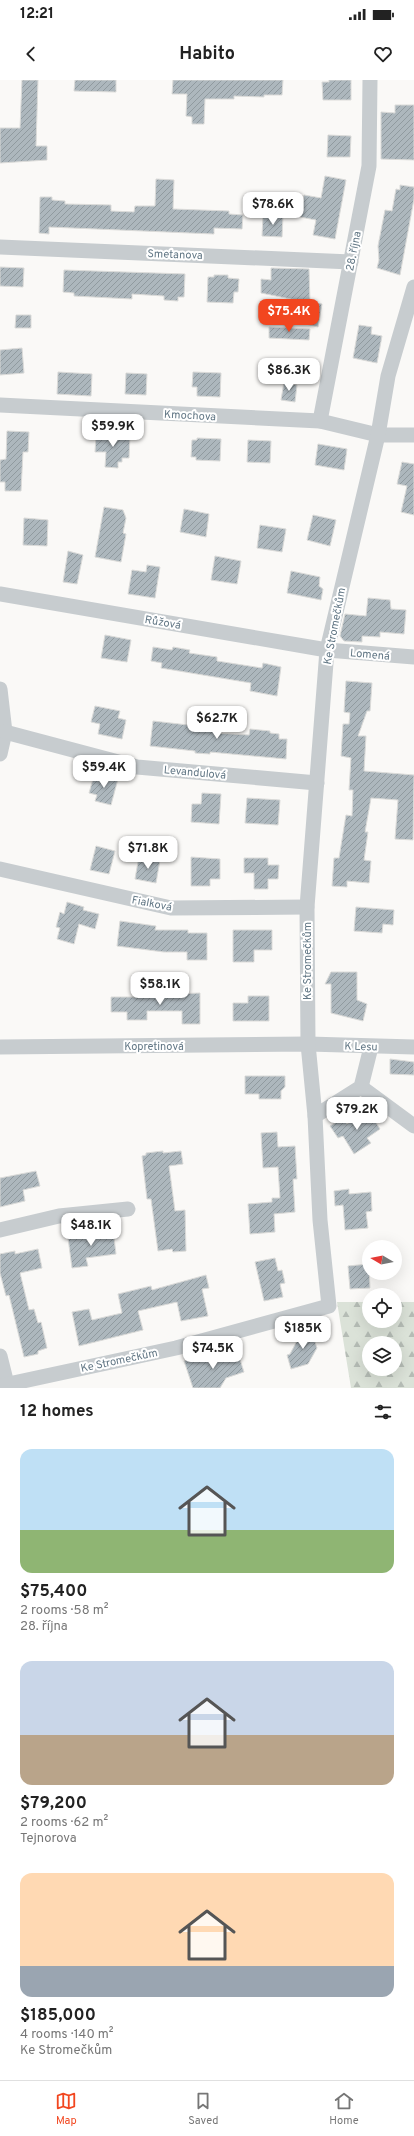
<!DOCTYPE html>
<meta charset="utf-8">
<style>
:root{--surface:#fff;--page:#f6f6f6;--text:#222;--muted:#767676;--line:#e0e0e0;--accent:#f2461f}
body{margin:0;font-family:Overpass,sans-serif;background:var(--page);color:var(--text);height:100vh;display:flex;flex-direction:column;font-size:15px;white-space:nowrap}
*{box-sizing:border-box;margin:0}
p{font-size:13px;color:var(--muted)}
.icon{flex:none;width:22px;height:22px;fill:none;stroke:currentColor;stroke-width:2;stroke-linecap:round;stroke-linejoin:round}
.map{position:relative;height:1308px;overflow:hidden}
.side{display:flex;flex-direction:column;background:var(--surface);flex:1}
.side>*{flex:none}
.needle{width:26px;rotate:280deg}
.buttons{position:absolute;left:362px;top:1160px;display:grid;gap:8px}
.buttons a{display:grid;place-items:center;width:40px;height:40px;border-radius:50%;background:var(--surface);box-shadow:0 4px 16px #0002;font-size:20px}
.price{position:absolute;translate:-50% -34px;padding:0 9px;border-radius:8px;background:#fff;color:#222;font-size:13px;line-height:26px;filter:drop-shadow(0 1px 2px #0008)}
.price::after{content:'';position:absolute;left:50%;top:24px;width:12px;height:9px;margin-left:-6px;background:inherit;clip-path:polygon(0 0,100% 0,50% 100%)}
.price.on{background:var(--accent);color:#fff}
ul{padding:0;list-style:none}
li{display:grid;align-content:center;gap:8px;height:212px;padding:0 20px}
li span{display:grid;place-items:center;height:124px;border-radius:12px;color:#555}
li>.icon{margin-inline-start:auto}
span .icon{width:72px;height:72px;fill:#fffc;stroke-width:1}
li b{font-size:17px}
h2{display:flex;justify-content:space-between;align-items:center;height:48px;padding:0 20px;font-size:17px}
.status{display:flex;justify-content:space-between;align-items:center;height:28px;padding:0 20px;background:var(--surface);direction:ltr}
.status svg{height:11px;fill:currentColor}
header{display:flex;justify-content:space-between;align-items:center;height:52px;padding:0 20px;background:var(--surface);font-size:18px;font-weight:700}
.menu{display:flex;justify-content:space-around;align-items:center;height:56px;border-top:1px solid var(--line);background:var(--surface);font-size:11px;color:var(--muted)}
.menu a{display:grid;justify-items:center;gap:2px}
.menu .on{color:var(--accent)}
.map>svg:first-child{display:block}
.forest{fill:url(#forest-firs);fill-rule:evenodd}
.building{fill:url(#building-hatch);stroke:#dbdbd9}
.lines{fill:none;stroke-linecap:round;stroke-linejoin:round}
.minor{stroke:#c7cccf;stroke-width:15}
.labels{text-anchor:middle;stroke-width:4;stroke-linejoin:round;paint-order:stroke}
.street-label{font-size:11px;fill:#627785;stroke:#fff}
</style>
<div class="status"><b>12:21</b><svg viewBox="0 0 49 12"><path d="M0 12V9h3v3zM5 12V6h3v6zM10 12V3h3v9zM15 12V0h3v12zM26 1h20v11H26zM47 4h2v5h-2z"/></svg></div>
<header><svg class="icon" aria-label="back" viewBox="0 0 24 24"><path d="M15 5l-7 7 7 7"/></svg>Habito<svg class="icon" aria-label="heart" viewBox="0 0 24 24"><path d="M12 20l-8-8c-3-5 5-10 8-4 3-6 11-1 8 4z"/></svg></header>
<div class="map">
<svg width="414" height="1308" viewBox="0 0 414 1308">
<defs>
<pattern id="forest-firs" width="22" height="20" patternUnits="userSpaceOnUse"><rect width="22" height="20" fill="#dbe2d8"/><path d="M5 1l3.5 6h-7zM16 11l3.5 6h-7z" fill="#b5bcb5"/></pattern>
<pattern id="building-hatch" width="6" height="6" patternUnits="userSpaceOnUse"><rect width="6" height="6" fill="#adb7bd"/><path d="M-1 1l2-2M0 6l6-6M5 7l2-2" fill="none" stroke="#909a9f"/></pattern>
</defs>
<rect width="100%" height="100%" fill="#faf9f7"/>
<path class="forest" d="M337,1222h32v19h26v-19h19v86h-63zM369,1263h26v26h-26z"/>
<g class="building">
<path d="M22,0h16l-2,66h11v14l-47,3v-35h20z"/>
<path d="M75,0h41v12l-42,-1z"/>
<path d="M173,0h110l-1,15h-18v2l-30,-1v3h-29l-1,25h-12v-7l-6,-1 1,-22h-15z"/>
<path d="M329,0h22v20h-28l-1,-18h7z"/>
<path d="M395,25h19v55l-33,-1v-47l14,1z"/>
<path d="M328,55l23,1 -1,21h-23z"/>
<path d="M325,96l21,4 -11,59 -22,-4 3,-15 -16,-3 4,-22 17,3z"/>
<path d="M156,99l18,1 -1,29 56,2v3l14,1 -1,14 -28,-1v6l-165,-7v7l-10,-1 1,-36h12v3l13,1v3l46,1v6l23,1 1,-6h20z"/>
<path d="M400,105l14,2v12l-14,76 -23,-7 2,-8 -1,-14 7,-36 7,1 4,-22 4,1z"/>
<path d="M263,136h20l-1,21 -20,-1z"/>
<path d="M0,187l24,1 -1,19 -23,-1z"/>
<path d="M271,188l38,1 1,33 12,2 -4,23 -21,-5 4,-21 -40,-8v-14l10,1z"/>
<path d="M64,190l121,4 -1,23h-6v4l-14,-1v-4l-32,-2v5l-58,-3v-3l-11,-1z"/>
<path d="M214,195h14v3l11,1 -1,13h-4l-1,11 -26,-1 1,-25h6z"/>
<path d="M16,235h15v13h-16z"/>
<path d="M359,245l13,2 -1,7 11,2 -5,27 -24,-5z"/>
<path d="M269,247l41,2 -1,11 -40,-2z"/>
<path d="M22,268l2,25 -24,2v-25z"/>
<path d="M58,292l34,2 -1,22 -34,-2z"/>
<path d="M193,292l28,1 -1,24 -23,-1v-9h-5z"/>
<path d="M126,293l21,1 -1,21 -21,-1z"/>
<path d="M284,302l13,3 -2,17 -14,-2z"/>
<path d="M7,351l22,1 -1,20h-5l-2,39h-16v-9h-5v-22l6,-1z"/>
<path d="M96,354l34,2 -1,22h-7v4h-4v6l-13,-1 1,-15h-11z"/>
<path d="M197,358l24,1 -1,22 -24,-1v-3h-5l1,-17h5z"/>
<path d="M248,360l23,1 -1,22 -23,-1z"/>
<path d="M318,364l29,5 -3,21 -29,-5z"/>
<path d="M402,382l12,2v51l-13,-3 6,-26 -10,-2z"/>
<path d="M104,427l19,3 3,8 -3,15 3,1 -5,28 -26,-5z"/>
<path d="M184,429l25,5 -3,23 -26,-5z"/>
<path d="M313,435l23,5 -6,26 -23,-6z"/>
<path d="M24,438l24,2 -1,26 -24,-1z"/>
<path d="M260,445l26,4 -4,23 -25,-4z"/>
<path d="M68,471l15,4 -6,29 -14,-2z"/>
<path d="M215,476l26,5 -4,23 -26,-4z"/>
<path d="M147,485l13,2 -5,31 -27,-4 4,-24 14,2z"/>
<path d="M291,491l29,6 -1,9 4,3 -2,11 -34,-7z"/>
<path d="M368,518l22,2 1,9 15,1 -2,24 -24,-2v5l-18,-1v6l-18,-1 -4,-5 5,-22 21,2z"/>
<path d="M105,555l26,5 -4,22 -26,-4z"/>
<path d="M153,567l19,3 1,-3 17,3 -1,3 28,4v4l45,7 1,-5 18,4 -4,29 -27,-5 1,-8 -90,-15 1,-5 -11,-2z"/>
<path d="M346,601l26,2 -2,28h-3l-9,25h8l-2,35 50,4 -1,65 -18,-1 3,-39 -27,-2 -6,34h3l-4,28 7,1 -2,22 -22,-2v6l-15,-1 2,-28h5l7,-43 6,1 1,-26h-4l2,-32 -10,-2 2,-32h6l1,-11 -6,-1z"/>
<path d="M95,626l25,5 -2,7 8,2 -4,19 -24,-5 2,-10 -9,-2z"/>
<path d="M198,638l19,1 -2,14 34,2 1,-6 20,2v2l9,1v5h8l-1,20 -76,-7v2l-15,-1v-2l-45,-5 3,-25 44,5z"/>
<path d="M102,694l16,5 -7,26 -16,-4 2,-6 -8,-2 4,-14 7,2z"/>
<path d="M202,713l19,1 -2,30 -28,-2 1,-18h9z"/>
<path d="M247,718l33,2 -2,25 -33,-2z"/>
<path d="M96,766l19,5 -6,23 -19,-4z"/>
<path d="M139,776l21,4 -4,23 -21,-4z"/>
<path d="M191,777l29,2v20h-10v7h-19z"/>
<path d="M244,778h24v7h11l-1,14h-10v10h-14v-16h-10z"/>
<path d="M67,822l17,5 -1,3 16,4 -4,15 -16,-5 -5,20 -17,-5 3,-11 -4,-1 4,-15 4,2z"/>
<path d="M356,827l38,3 -1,15 -10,-1 -1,9 -28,-2z"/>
<path d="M120,841l36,5 -1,4h33v3h19v27h-20v-8h-23l-47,-6z"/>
<path d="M233,850h39v20h-18v12h-21z"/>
<path d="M331,892h26v28l10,4 -4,17 -32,-8v-29h-6z"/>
<path d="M200,913v31h-18v-13h-35v9h-20v-8h-16v-15h58v-3z"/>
<path d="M248,916h21v25h-36v-18h15z"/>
<path d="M390,979l24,3v13l-24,-1z"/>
<path d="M245,996h40v11l-4,4v8h-22v-5h-14z"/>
<path d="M368,1030l12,19 -13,9 4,5 -17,11 -11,-18 -5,2 -8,-12 13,-8 4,6z"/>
<path d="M277,1052l1,15 17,-1 2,33h-4l2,33 -21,2 1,18 -25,2 -2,-30 24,-2v-4h8l-2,-31 -15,1 -2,-35z"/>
<path d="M163,1071v2l18,-2 2,13 -14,2 6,45 10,-1 1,41 -13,1 -1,-3 -14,2 -7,-52h-4l-5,-43 4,-1v-2z"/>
<path d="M36,1091l4,15 -17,4 2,11 -25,6v-29z"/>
<path d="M349,1109v5l22,-2 1,19 -6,1 2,16 -23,2 -2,-25 -8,1 -1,-15z"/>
<path d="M113,1149l3,25 -30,4 2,8 -16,2 -4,-30z"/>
<path d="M38,1169l4,19 -22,5 9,37 5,-1 4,14 3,-1 6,26 -9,3v3l-14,3 -15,-62 -3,1 -6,-23v-19l15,-3v3z"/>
<path d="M275,1178l3,13 4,-1 3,13 -5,1 3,13 -19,4 -9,-39z"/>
<path d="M369,1184l1,24 -20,1 -2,-23z"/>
<path d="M206,1195l3,13 -7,1 6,27 -27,5 -4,-19 -39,9 5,19 -64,16 -7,-34 17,-3 3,11 30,-7 -4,-19 33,-8 1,4z"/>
<path d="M311,1250l6,18 -9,16 -17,5 -4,-14 3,-1 8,-15 -1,-5z"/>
<path d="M237,1270l7,22 -18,6 -6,10h-27l-9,-27 22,-7 2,5z"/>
</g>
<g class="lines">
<g class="minor">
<path d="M0,167l351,15"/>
<path d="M0,325l320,16 58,14h36"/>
<path d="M320,341l49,-255 1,-86"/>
<path d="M0,514l327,56 87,7"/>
<path d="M0,609l5,43 -5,22"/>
<path d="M5,652l132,35 180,16"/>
<path d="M0,789l171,39 136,-1"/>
<path d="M0,967l308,-3 106,3"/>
<path d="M361,1007l53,39"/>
<path d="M315,1036l46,-29 10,-40"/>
<path d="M0,1150l59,-14 69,-7"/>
<path d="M0,1276l8,32"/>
<path d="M0,1306l176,-38 153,-42 -9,-86 -5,-104 -7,-72 -1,-137 20,-257 51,-215 10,-59 26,-89"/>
</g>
</g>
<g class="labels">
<g class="street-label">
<text transform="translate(353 171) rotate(-79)" y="4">28. října</text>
<text transform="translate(175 174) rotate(2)" y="4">Smetanova</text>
<text transform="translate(190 335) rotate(3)" y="4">Kmochova</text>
<text transform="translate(163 542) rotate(10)" y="4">Růžová</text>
<text transform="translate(334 546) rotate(-79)" y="4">Ke Stromečkům</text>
<text transform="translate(370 574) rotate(5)" y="4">Lomená</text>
<text transform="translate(195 692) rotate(5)" y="4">Levandulová</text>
<text transform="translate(152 823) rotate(11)" y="4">Fialková</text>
<text transform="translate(307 881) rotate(-90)" y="4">Ke Stromečkům</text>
<text x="154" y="970">Kopretinová</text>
<text transform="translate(361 966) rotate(2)" y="4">K Lesu</text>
<text transform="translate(119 1280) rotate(-12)" y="4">Ke Stromečkům</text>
</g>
</g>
</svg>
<div class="buttons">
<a><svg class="needle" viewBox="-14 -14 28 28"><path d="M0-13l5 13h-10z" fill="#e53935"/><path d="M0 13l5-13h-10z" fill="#767676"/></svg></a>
<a><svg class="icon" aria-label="locate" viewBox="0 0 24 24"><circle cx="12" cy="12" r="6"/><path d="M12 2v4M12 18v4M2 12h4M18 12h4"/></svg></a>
<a><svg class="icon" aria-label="layers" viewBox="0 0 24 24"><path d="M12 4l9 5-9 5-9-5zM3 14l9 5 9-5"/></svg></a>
</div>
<b class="price" style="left:273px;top:146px">$78.6K</b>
<b class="price on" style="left:289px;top:253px">$75.4K</b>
<b class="price" style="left:289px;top:312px">$86.3K</b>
<b class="price" style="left:113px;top:368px">$59.9K</b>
<b class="price" style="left:217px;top:660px">$62.7K</b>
<b class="price" style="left:104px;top:709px">$59.4K</b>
<b class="price" style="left:148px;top:790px">$71.8K</b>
<b class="price" style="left:160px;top:926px">$58.1K</b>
<b class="price" style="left:357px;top:1051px">$79.2K</b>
<b class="price" style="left:91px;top:1167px">$48.1K</b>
<b class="price" style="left:303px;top:1270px">$185K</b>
<b class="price" style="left:213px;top:1290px">$74.5K</b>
</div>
<section class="side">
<h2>12 homes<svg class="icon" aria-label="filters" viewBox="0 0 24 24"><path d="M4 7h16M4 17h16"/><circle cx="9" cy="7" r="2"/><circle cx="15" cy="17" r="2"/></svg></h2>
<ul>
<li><span style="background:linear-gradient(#bfe0f5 65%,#8fb573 0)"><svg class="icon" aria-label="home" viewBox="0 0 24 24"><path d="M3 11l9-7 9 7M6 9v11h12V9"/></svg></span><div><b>$75,400</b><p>2 rooms · 58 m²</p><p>28. října</p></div></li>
<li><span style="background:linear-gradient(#c9d6e8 60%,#b9a48a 0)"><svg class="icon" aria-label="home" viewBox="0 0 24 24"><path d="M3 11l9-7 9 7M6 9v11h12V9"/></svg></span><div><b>$79,200</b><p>2 rooms · 62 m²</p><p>Tejnorova</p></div></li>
<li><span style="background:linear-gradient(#ffd9b3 75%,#9aa5b1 0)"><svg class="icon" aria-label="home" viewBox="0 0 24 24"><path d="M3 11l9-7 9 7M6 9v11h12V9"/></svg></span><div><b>$185,000</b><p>4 rooms · 140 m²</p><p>Ke Stromečkům</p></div></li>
</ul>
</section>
<nav class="menu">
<a class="on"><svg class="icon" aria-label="map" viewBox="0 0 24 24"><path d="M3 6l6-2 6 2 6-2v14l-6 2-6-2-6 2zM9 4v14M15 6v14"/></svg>Map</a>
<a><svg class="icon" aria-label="saved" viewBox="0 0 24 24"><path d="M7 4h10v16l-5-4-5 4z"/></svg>Saved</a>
<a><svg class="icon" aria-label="home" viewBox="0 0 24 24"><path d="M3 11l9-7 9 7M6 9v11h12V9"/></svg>Home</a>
</nav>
